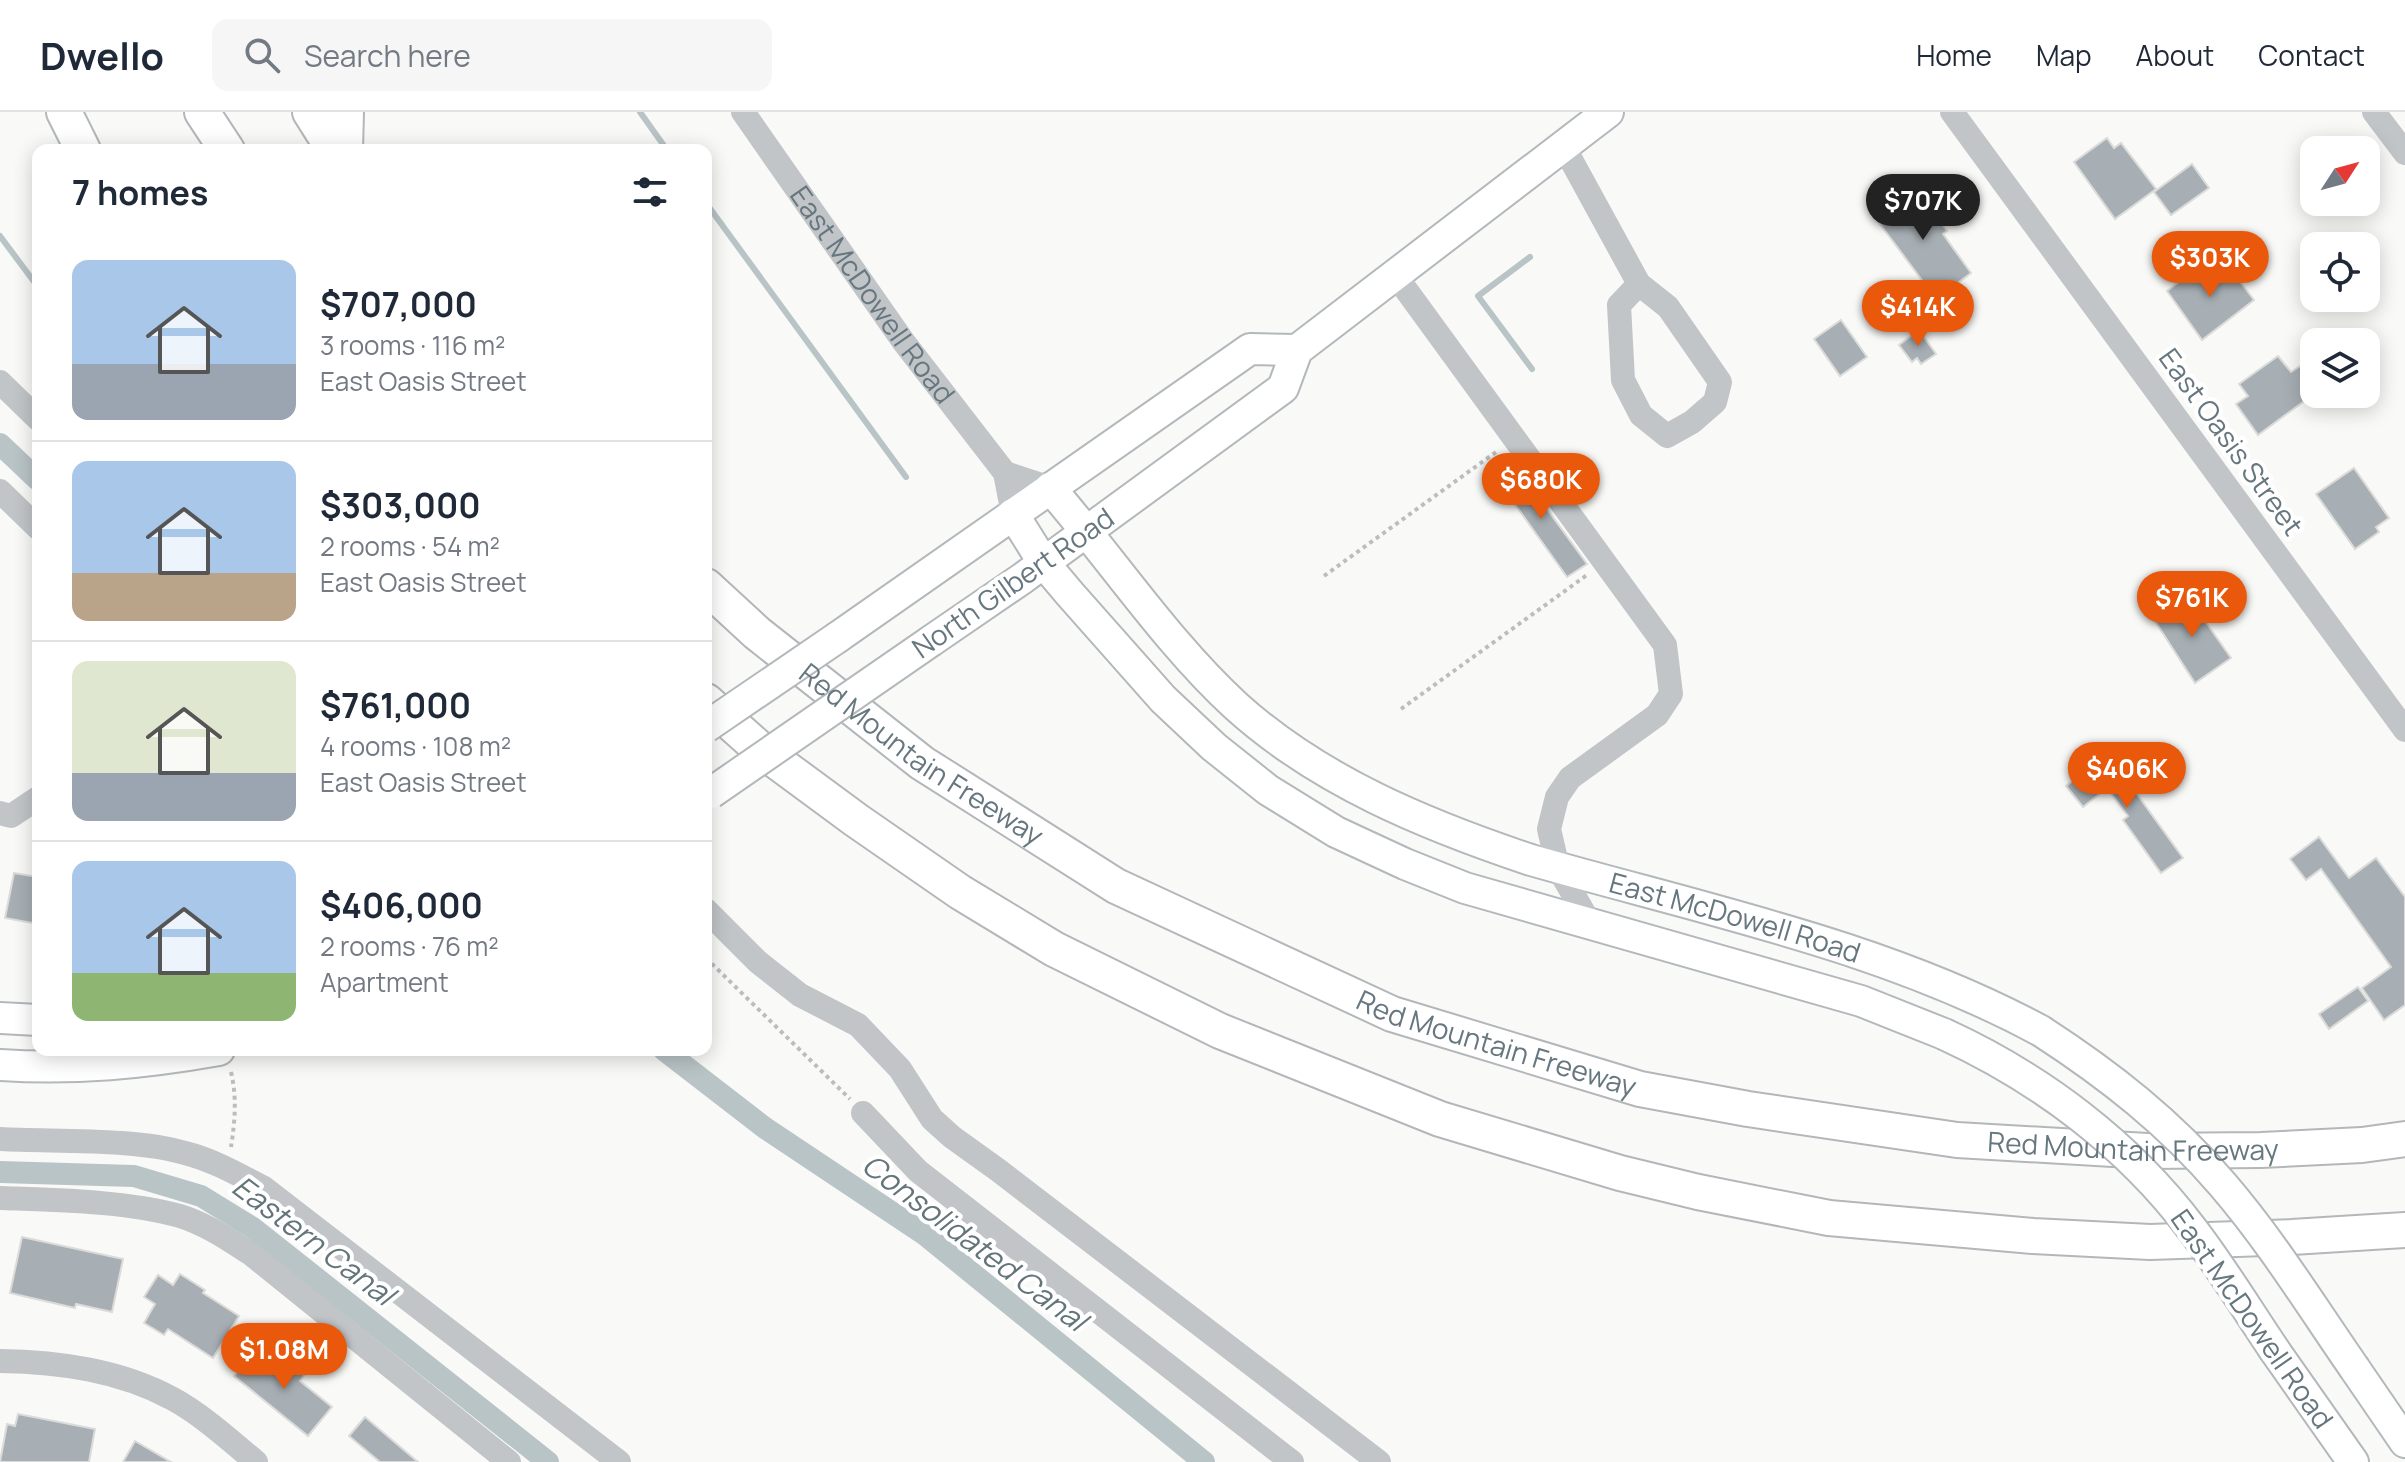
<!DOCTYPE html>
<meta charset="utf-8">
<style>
:root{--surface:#fff;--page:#f6f6f7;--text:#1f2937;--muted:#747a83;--line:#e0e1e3;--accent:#ea580c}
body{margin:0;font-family:Manrope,sans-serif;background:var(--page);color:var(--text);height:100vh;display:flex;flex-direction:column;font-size:30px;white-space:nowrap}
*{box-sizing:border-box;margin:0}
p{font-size:26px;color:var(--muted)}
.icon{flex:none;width:44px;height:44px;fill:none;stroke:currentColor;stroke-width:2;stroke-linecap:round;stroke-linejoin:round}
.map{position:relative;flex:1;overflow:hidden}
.panel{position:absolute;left:32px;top:32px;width:680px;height:912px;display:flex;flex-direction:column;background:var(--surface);border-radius:16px;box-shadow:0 4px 20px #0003}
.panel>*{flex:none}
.needle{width:52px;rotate:54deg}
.buttons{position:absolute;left:2300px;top:24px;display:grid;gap:16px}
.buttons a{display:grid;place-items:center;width:80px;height:80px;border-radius:16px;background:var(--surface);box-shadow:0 4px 20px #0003;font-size:40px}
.price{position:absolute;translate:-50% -68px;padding:0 18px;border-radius:28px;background:var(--accent);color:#fff;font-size:26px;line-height:52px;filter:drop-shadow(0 2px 4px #0008)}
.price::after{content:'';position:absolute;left:50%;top:48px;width:24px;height:18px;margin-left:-12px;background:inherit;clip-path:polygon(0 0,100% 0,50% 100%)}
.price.selected{background:#222;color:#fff}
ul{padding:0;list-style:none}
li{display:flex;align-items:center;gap:24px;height:200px;padding:0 40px}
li+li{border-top:2px solid var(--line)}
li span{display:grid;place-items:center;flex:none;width:224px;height:160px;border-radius:16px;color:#555}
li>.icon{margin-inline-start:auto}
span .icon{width:96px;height:96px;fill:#fffc;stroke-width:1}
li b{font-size:34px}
h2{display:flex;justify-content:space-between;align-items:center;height:96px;padding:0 40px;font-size:34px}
header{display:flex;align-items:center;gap:48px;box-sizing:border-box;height:112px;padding:0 40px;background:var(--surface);border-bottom:2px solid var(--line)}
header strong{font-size:38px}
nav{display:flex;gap:44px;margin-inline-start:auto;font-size:28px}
.search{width:560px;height:72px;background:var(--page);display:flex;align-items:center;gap:20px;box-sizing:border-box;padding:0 28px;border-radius:16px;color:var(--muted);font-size:30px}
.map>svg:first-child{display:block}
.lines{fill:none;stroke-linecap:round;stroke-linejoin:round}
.stream{stroke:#b9c4c7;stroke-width:6}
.canal{stroke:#b9c4c7;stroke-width:22}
.building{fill:#a7afb4;stroke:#dbdbda;stroke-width:2}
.major-casing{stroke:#b3b8bb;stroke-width:34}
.highway-casing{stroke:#b3b7ba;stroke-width:38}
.path{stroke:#bbbec0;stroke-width:4;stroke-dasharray:4 4;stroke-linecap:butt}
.minor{stroke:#c1c5c8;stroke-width:24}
.major{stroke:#fff;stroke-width:30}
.highway{stroke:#fff;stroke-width:34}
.major-bridge-casing{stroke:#b3b8bb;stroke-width:34;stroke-linecap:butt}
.major-bridge{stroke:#fff;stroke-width:30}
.labels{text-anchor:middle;stroke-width:8;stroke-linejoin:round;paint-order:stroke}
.street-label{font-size:28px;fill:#67777f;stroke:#fff}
.water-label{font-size:30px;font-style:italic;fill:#637578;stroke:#fff}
</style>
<header>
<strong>Dwello</strong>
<div class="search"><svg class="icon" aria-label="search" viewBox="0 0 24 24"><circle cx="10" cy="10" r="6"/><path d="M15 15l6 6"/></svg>Search here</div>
<nav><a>Home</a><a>Map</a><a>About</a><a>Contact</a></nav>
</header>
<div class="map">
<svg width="2405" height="1350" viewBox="0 0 2405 1350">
<rect width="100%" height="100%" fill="#f9f9f8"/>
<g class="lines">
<g class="stream">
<path d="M640,0l27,38"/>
<path d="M706,91l200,274"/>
<path d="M0,124l38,51"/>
<path d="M1530,145l-52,39 54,73"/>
</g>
<g class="canal">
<path d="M0,332l38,36"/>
<path d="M664,938l101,78 159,106 280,228"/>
<path d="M0,1060l134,4 67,20 52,32 295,234"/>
</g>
</g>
<g class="building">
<path d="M2107,26l7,10 7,-5 35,46 -41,30 -41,-57z"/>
<path d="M2192,52l17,24 -38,27 -17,-23z"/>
<path d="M1914,74l33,45 -4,3 28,39 -35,26 -62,-83z"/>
<path d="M2226,151l28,37 -52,40 -35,-49 31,-24 8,11z"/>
<path d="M1841,208l26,37 -27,19 -26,-37z"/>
<path d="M1919,218l17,24 -15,10 -4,-6 -5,4 -13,-17z"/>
<path d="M2278,244l13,16 9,-6 14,20v8l-56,41 -22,-31 12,-8 -9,-12z"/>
<path d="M1515,353l72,99 -20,13 -71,-99z"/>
<path d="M2354,356l35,50 -13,9 3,5 -24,17 -39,-55z"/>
<path d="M2186,482l45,64 -36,25 -42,-65z"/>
<path d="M2108,642l75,104 -22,15 -38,-53 5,-4 -21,-28 -24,19 -17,-21z"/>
<path d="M2319,725l30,41 27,-20 29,39v108l-21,15 -22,-32 29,-21 -70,-98 -15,11 -16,-21z"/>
<path d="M14,761l24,4v47l-33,-6z"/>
<path d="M2358,875l10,14 -39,28 -10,-15z"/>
<path d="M22,1125l101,22 -11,53 -36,-8 -1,4 -65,-15z"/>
<path d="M180,1162l25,16 -2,3 36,23 -26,42 -45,-29 -4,6 -20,-12 11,-19 -11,-7 14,-22 15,10z"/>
<path d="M273,1237l31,26 -4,6 32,26 -24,29 -74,-60 17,-20 9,7z"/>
<path d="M18,1302l77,15 -6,33h-89l7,-38 8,2z"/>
<path d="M365,1305l53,45h-38l-31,-26z"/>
<path d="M135,1329l36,21h-48z"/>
</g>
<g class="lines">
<defs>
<g id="major">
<path id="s2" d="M1050,376c61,70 118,156 186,218 83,75 190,119 295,154 171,49 353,86 510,171"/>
<path d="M1013,402l30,48 27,32 93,105 51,48 54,43 68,42 69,32 60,24 396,113 83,33"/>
<path d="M838,525l412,-288 47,1"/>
<path d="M931,529l92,-63 260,-190 14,-38 311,-238"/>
<path d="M0,906l38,2"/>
<path d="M0,953c75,5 145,-2 219,-15"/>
<path d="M2275,1239l78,111"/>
<path d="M2355,1257l50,73"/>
</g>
<g id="highway">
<path d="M64,0l19,38"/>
<path d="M202,0l25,38"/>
<path d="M310,0l24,38"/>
<path d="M345,38l1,-38"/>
<path id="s3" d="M706,474l51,47 165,130 194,123 276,128 248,75 108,20 209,31 190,11 114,-1 101,-5 43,-6"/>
<path d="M706,589l55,49 95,70 104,72 94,57 166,82 220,88 180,54 78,19 131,26 204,18 117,6 142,-5 113,-7"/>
</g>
</defs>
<use href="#major" class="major-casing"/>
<use href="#highway" class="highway-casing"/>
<g class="path">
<path d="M1324,464l172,-124"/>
<path d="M1401,597l186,-134"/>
<path d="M706,846l144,141"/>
<path d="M231,960c6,25 4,49 0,75"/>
</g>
<g class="minor">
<path id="s1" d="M743,0l160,229 102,132 8,41"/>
<path d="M1952,0l453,618"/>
<path d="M2374,0l31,41"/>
<path d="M1564,35l75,137 29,23 52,75 -5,20 -23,20 -25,14 -26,-21 -18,-35 -4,-75 20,-21"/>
<path d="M1396,164l269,369 6,49 -14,21 -87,63 -13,19 -8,32 9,39 33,57"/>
<path d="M0,270l38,37"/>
<path d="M1005,361l45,15"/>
<path d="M0,379l38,37"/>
<path d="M0,701l11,3 27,-18"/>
<path d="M706,798l52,52 42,33 58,30 42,44 32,50 20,18 46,33 381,292"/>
<path d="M863,1001l55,58 374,291"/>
<path d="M0,1027c54,3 135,-1 185,14 28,7 54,22 79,35l355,274"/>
<path d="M0,1086c55,2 127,3 180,18 26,8 49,24 71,38l258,208"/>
<path d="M0,1249c59,1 120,9 173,38 28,15 58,42 83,63"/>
</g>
<use href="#major" class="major"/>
<use href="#highway" class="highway"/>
<defs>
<g id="major-bridge">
<path d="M706,615l132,-90"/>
<path d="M711,681l220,-152"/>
<path d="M2041,919c68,44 129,92 182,154 49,57 89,122 132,184"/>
<path d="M1944,922c96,44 184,110 248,195 30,39 56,82 83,122"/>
</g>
</defs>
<use href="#major-bridge" class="major-bridge-casing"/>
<use href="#major-bridge" class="major-bridge"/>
</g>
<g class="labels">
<g class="street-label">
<text dy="10" stroke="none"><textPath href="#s1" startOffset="224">East McDowell Road</textPath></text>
<text transform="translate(2231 330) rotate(54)" y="10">East Oasis Street</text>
<text transform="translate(1013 471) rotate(-35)" y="10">North Gilbert Road</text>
<text dy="10" stroke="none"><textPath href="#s3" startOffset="274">Red Mountain Freeway</textPath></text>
<text dy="10" stroke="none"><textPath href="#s2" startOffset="834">East McDowell Road</textPath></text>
<text dy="10" stroke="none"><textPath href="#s3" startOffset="922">Red Mountain Freeway</textPath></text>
<text dy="10" stroke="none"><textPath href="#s3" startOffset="1570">Red Mountain Freeway</textPath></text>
<text transform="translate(2252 1207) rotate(55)" y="10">East McDowell Road</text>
</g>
<g class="water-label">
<text transform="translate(313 1129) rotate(37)" y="10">Eastern Canal</text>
<text transform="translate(974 1131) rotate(37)" y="10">Consolidated Canal</text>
</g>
</g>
</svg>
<div class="buttons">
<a><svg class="needle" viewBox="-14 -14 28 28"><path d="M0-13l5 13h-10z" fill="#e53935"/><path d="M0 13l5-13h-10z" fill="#747a83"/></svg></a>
<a><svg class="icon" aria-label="locate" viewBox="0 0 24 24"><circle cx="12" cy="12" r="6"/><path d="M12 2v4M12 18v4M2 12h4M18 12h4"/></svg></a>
<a><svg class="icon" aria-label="layers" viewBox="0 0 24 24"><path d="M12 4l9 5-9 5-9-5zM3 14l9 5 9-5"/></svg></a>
</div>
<b class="price selected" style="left:1923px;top:130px">$707K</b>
<b class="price" style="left:2210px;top:187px">$303K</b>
<b class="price" style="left:1918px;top:236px">$414K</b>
<b class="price" style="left:1541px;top:409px">$680K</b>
<b class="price" style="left:2192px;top:527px">$761K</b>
<b class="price" style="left:2127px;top:698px">$406K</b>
<b class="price" style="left:284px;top:1279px">$1.08M</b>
<section class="panel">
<h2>7 homes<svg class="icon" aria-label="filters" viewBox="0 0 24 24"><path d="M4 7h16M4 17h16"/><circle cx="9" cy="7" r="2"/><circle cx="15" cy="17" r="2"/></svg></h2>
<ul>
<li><span style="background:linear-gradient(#a9c7e8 65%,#9aa5b1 0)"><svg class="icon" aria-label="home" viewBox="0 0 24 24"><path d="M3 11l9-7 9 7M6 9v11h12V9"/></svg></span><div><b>$707,000</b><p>3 rooms · 116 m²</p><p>East Oasis Street</p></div></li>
<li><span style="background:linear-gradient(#a9c7e8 70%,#b9a48a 0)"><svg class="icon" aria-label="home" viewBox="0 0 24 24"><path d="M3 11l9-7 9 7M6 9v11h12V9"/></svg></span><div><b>$303,000</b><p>2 rooms · 54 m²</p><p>East Oasis Street</p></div></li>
<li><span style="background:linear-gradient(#dfe7d0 70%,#9aa5b1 0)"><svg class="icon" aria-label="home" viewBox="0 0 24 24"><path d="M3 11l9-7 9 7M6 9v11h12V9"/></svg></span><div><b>$761,000</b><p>4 rooms · 108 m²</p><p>East Oasis Street</p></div></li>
<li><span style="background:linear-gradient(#a9c7e8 70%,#8fb573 0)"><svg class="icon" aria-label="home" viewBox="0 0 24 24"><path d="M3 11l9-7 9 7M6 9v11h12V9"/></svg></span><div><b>$406,000</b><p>2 rooms · 76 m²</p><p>Apartment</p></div></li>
</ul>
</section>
</div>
